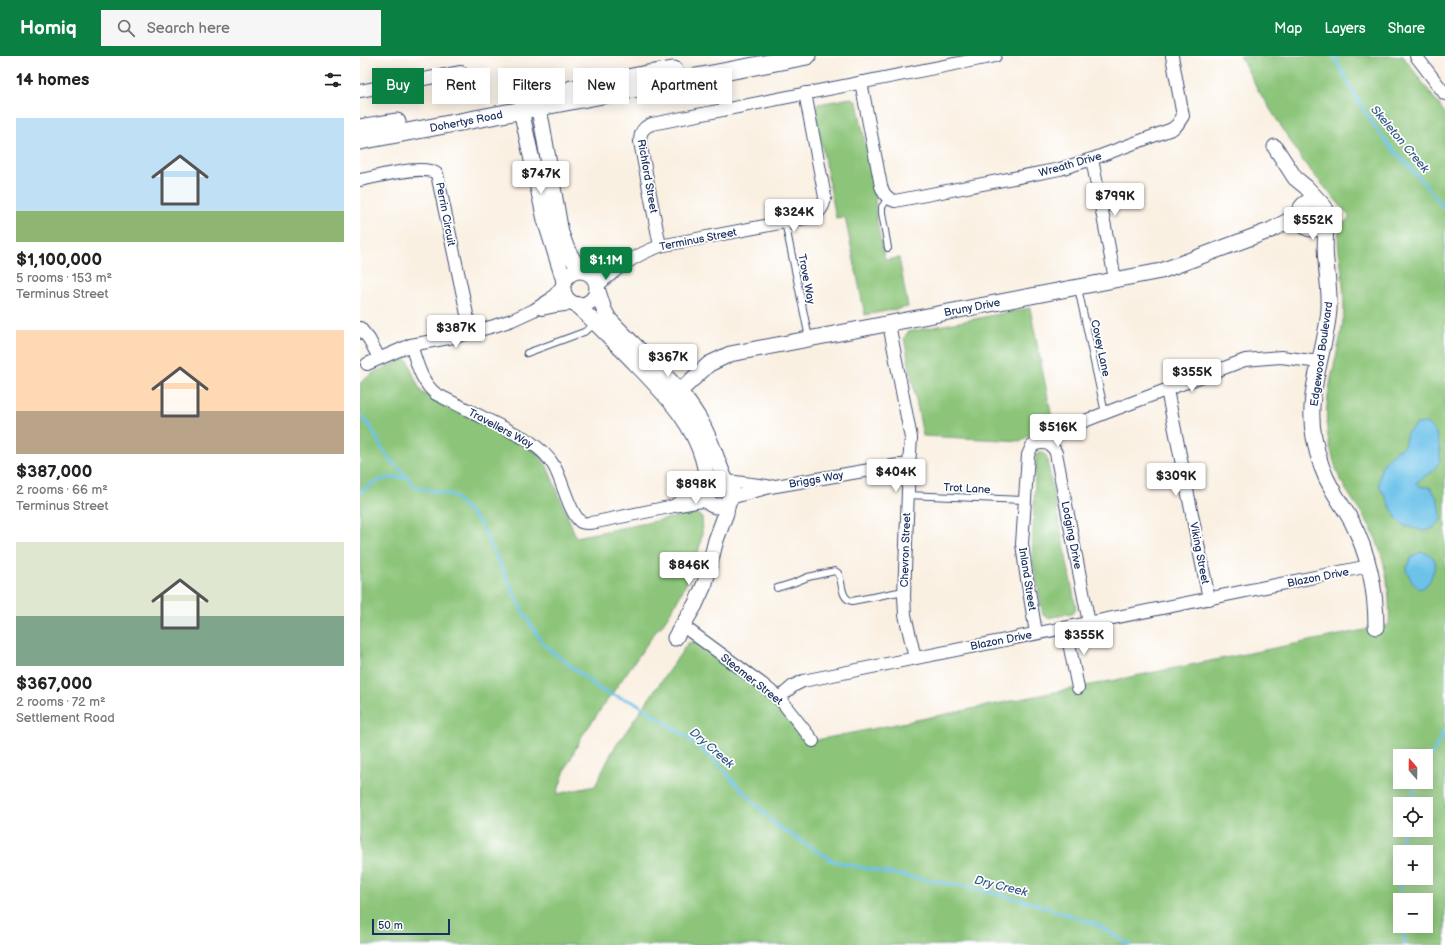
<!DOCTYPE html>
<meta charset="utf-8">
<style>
:root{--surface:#fff;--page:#f6f6f6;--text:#222;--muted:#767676;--accent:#0b8043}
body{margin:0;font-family:"Balsamiq Sans",sans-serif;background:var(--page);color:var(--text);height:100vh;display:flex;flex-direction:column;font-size:15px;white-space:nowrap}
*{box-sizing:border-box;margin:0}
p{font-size:13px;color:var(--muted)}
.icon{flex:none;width:22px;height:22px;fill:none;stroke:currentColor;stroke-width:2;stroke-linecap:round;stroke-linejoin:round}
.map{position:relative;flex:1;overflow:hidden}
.drawer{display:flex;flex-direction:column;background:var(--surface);width:360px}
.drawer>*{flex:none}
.guide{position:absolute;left:12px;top:12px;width:380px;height:36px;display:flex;gap:8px}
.needle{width:26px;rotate:340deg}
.fabs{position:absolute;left:1033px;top:693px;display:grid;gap:8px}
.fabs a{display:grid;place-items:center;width:40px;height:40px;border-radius:0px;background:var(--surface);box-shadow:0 2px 10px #0003;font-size:20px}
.scale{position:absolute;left:12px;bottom:10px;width:78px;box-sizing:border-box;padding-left:4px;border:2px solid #1b2f5e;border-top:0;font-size:11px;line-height:14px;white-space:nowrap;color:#1b2f5e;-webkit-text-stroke:3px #fff;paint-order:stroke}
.price{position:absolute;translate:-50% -34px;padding:0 9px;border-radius:4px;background:#fff;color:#222;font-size:13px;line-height:26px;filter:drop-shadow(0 1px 2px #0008)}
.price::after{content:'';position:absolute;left:50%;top:24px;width:12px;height:9px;margin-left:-6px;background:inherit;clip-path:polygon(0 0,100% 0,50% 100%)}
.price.current{background:var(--accent);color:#fff}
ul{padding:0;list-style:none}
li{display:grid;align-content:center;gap:8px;height:212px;padding:0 16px}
li span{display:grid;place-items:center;height:124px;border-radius:0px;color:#555}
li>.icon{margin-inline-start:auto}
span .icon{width:72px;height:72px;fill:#fffc;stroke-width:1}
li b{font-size:17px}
h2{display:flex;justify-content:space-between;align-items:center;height:48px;padding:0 16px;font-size:17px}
.pill{padding:0 14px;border-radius:0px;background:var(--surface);box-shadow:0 2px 10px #0003;font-size:14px;line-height:36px}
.pill.current{background:var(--accent);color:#fff}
header{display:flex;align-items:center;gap:24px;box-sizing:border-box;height:56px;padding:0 20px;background:var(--accent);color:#fff}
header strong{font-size:19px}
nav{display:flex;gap:22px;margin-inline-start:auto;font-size:14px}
.search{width:280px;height:36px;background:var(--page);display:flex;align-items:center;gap:10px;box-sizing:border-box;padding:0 14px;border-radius:0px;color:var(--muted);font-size:15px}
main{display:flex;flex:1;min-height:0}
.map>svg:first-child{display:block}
.green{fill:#8cc579;stroke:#547a6c;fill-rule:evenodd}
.water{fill:#6dc2ea;stroke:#4478a4}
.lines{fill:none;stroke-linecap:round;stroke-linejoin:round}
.stream{stroke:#6dc2ea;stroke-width:3}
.service-casing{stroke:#3c4c72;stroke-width:8}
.minor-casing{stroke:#3c4c72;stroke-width:14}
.tertiary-casing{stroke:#3c4c72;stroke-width:17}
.secondary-casing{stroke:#3c4c72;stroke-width:19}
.service{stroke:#fff;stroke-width:6}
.minor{stroke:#fff;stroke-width:12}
.tertiary{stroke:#fff;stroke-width:15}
.secondary{stroke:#fff;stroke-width:17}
.labels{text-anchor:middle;stroke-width:3.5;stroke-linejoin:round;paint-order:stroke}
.street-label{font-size:11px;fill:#1b2f5e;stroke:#fff}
.water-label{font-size:12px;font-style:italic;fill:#345b88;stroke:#fff}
</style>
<header>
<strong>Homiq</strong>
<div class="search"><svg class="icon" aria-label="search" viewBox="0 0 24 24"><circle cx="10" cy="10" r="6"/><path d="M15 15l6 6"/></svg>Search here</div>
<nav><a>Map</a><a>Layers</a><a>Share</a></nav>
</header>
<main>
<section class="drawer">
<h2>14 homes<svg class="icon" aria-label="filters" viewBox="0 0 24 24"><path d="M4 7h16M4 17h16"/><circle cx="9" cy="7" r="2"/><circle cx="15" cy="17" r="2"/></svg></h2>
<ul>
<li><span style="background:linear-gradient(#bfe0f5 75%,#8fb573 0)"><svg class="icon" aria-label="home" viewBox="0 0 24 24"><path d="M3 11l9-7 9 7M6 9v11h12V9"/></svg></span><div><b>$1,100,000</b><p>5 rooms · 153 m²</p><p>Terminus Street</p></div></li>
<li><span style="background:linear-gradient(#ffd9b3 65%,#b9a48a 0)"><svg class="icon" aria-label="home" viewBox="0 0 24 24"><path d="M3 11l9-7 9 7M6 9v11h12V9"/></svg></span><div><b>$387,000</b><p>2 rooms · 66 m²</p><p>Terminus Street</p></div></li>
<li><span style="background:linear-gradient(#dfe7d0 60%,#7fa58c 0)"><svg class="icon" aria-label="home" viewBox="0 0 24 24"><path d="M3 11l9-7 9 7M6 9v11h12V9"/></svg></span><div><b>$367,000</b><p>2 rooms · 72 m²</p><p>Settlement Road</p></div></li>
</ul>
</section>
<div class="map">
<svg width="1085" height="889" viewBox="0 0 1085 889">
<rect width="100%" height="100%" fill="#fff"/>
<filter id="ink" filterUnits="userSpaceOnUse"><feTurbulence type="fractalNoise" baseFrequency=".025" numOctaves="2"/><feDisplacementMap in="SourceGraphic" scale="8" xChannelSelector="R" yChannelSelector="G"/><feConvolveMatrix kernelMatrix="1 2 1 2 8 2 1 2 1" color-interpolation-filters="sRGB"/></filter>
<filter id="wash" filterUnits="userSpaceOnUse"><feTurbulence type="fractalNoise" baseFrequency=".012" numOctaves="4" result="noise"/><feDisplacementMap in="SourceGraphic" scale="16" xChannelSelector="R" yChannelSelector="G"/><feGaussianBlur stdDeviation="0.9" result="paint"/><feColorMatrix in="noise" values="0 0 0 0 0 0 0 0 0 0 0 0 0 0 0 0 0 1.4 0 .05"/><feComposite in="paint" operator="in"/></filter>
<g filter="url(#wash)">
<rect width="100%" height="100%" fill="#faf0e2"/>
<g class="green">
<path d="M880,0h163l42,57v832h-1085v-562l14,-11 30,-13 5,3 4,12 8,18 101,51 15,10 10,13 29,71 120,-24 6,4c4,35 -22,83 -42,111l-1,-1 -77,109 -17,34 -8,24 38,-8 18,-36 75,-107 6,-1 71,51 13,13 29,36 582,-117c2,-34 -4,-72 -21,-102 -9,-15 -20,-28 -28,-44 -5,-11 -8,-25 -11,-37 -10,-44 12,-88 15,-131 0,-15 -1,-31 -3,-46 -1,-13 -6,-26 0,-38 1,-4 5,-6 8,-8v-3l-44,-52 -7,-11 -40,-63zM1040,700h26v26h-26zM1040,748h26v26h-26zM1040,796h26v26h-26zM1040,844h26v26h-26z"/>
<path d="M491,42l6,4 18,90 1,25 9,43 14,-2 9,49 -43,8 -20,-98 -9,1 -21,-108 3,-6z"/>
<path d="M670,252l23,115 -8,7 -16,5 -8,6 -98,-5 -19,-98 4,-6z"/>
<path d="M678,396h5l3,3 30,153 -3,5 -25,5 -5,-3 -11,-59 4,-101z"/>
</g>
<g class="water">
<path d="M1067,367l9,10 4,17v11l-8,11 -10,6 -6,5 6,4h8c8,11 11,20 11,33l-8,8 -8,3 -20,-5 -8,-7 -18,-34 2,-18 11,-13 12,-8 3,-13 10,-9z"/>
<path d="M1060,496c9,1 13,3 16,12 -4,9 -5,23 -17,25l-6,-6 -7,-13 5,-12z"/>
</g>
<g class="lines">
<g class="stream">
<path d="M974,0c16,31 32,62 55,89 19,21 40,41 56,65"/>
<path d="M0,359l12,14 9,18 10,14 16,16"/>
<path d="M0,437c15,-14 27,-16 47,-16l7,10 39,8 27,28 42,87 21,34 59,47 34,12 52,35 28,23 20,23 40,41 57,36 49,11 86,15 65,16 65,22 32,20"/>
<path d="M1066,709l19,-36"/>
<path d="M1050,748l7,-22"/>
<path d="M1041,796l2,-22"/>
<path d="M1040,817v27"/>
<path d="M1042,870l3,19"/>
</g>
</g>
</g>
<g filter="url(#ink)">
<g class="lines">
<defs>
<g id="service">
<path d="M528,142l-6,9v6l6,35"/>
<path d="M425,166l24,116"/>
<path d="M718,232l27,125"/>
<path d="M167,297l57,-21 12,-8"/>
<path d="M547,439l118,5"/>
<path d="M417,532l16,-5 15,-6 27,-6 3,2c5,8 2,26 14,28l52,-10"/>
</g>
<g id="minor">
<path d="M1056,0l29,38"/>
<path d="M501,26l20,104c3,8 5,12 14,15l165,-32 32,-10 80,-30 5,-4 6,-9 -11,-60"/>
<path d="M0,35l101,-19"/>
<path d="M732,103l23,120"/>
<path d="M0,124c17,-3 64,-17 77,-6l34,159"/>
<path d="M300,190l-20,-104c0,-10 3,-15 12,-18l343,-68"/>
<path d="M225,215l14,-1 20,-5"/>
<path d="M237,230c20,-18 38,-31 63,-40l151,-29c9,-5 13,-10 14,-20l-20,-104"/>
<path d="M182,253l14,-3 17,-2"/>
<path d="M529,268l22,114 -2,27 -5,131 1,19 10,43"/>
<path d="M0,272l9,11 10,19"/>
<path d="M51,289c6,18 10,37 25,49l92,46c10,8 20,15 26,26 8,13 16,49 27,56 4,2 10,1 15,0l78,-16 33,-6"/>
<path d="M7,308l44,-19 43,-8 40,-11 18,-6 22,-10 17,-11 12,-14"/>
<path d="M807,334l42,209"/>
<path d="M677,387l14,-5 16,-10 38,-15 140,-53 36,-3 38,5"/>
<path d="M367,425l40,5"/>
<path d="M370,442l40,-11 129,-22h10"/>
<path d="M315,449l30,-20"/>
<path d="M323,570l79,58 17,14 34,43"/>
<path d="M706,572l12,60"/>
<path d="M676,577l-10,-60 -4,-29 6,-89 4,-9c9,-5 20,-4 24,7l33,170"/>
<path d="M419,642l14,-12 10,-5 566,-115"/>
</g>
<g id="tertiary">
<path d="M915,91l20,31 11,9 15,16"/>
<circle cx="953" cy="159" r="14"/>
<path d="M966,166c0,12 -2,26 0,39 1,16 4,31 3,48 -3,43 -24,84 -15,128 3,17 9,37 18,52 6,11 14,22 20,33 17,33 24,69 24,105"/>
<circle cx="220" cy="232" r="17"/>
<path d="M204,225l-19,-61 -24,-110 6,-13 11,10 4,17 19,109 6,16 12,21"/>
<path d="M237,232l7,22 5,9c30,33 66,60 89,98 12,19 18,41 27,62"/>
<path d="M216,249c19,16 36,35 54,53 35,36 73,72 77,124"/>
<path d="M320,335l29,-27 21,-10 431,-83 110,-41 17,-9 11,-9"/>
<circle cx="358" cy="436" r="14"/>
<path d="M315,582l20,-33 10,-22 11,-43 10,-27 2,-12"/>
</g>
<g id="secondary">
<path d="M211,33l71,-14 32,-5"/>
<path d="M0,72l37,-6"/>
<path d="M0,85l447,-85"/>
</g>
</defs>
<use href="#service" class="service-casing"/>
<use href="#minor" class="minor-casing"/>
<use href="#tertiary" class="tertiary-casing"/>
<use href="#secondary" class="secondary-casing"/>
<use href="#service" class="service"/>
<use href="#minor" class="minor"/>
<use href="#tertiary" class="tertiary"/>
<use href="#secondary" class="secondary"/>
</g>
</g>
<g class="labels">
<g class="street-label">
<text transform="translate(106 65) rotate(-11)" y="4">Dohertys Road</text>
<text transform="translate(710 108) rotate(-16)" y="4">Wreath Drive</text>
<text transform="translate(288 120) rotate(80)" y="4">Richford Street</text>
<text transform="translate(86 158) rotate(79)" y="4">Perrin Circuit</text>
<text transform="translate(338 183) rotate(-11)" y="4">Terminus Street</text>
<text transform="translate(447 223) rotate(79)" y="4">Trove Way</text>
<text transform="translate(612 251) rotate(-11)" y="4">Bruny Drive</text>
<text transform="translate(741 292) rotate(78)" y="4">Covey Lane</text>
<text transform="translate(961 298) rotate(-82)" y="4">Edgewood Boulevard</text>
<text transform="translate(141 372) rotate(28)" y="4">Travellers Way</text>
<text transform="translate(456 423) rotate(-10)" y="4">Briggs Way</text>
<text transform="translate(607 432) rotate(3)" y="4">Trot Lane</text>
<text transform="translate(712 479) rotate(79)" y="4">Lodging Drive</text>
<text transform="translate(545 494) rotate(-88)" y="4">Chevron Street</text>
<text transform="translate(840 497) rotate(79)" y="4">Viking Street</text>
<text transform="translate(958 521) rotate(-11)" y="4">Blazon Drive</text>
<text transform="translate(668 523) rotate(81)" y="4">Inland Street</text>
<text transform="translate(641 584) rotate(-11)" y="4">Blazon Drive</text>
<text transform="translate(392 623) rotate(38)" y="4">Steamer Street</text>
</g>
<g class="water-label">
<text transform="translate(1040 83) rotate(50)" y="4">Skeleton Creek</text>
<text transform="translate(352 692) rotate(41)" y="4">Dry Creek</text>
<text transform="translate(641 830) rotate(14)" y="4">Dry Creek</text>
</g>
</g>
</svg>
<div class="fabs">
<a><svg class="needle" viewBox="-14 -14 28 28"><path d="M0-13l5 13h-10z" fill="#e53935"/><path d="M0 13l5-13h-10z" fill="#767676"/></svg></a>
<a><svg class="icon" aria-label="locate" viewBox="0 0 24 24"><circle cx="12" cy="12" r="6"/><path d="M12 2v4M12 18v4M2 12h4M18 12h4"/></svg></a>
<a>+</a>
<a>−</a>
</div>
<div class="scale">50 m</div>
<b class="price" style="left:181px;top:139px">$747K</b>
<b class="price" style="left:755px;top:161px">$799K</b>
<b class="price" style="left:434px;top:177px">$324K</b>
<b class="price" style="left:953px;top:185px">$552K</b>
<b class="price current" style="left:246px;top:225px">$1.1M</b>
<b class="price" style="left:96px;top:293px">$387K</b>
<b class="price" style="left:308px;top:322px">$367K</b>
<b class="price" style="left:832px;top:337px">$355K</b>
<b class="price" style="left:698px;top:392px">$516K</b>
<b class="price" style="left:536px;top:437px">$404K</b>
<b class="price" style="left:816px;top:441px">$309K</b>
<b class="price" style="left:336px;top:449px">$898K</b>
<b class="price" style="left:329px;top:530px">$846K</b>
<b class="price" style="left:724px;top:600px">$355K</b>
<div class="guide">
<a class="pill current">Buy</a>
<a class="pill">Rent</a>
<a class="pill">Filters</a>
<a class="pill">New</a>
<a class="pill">Apartment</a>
</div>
</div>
</main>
